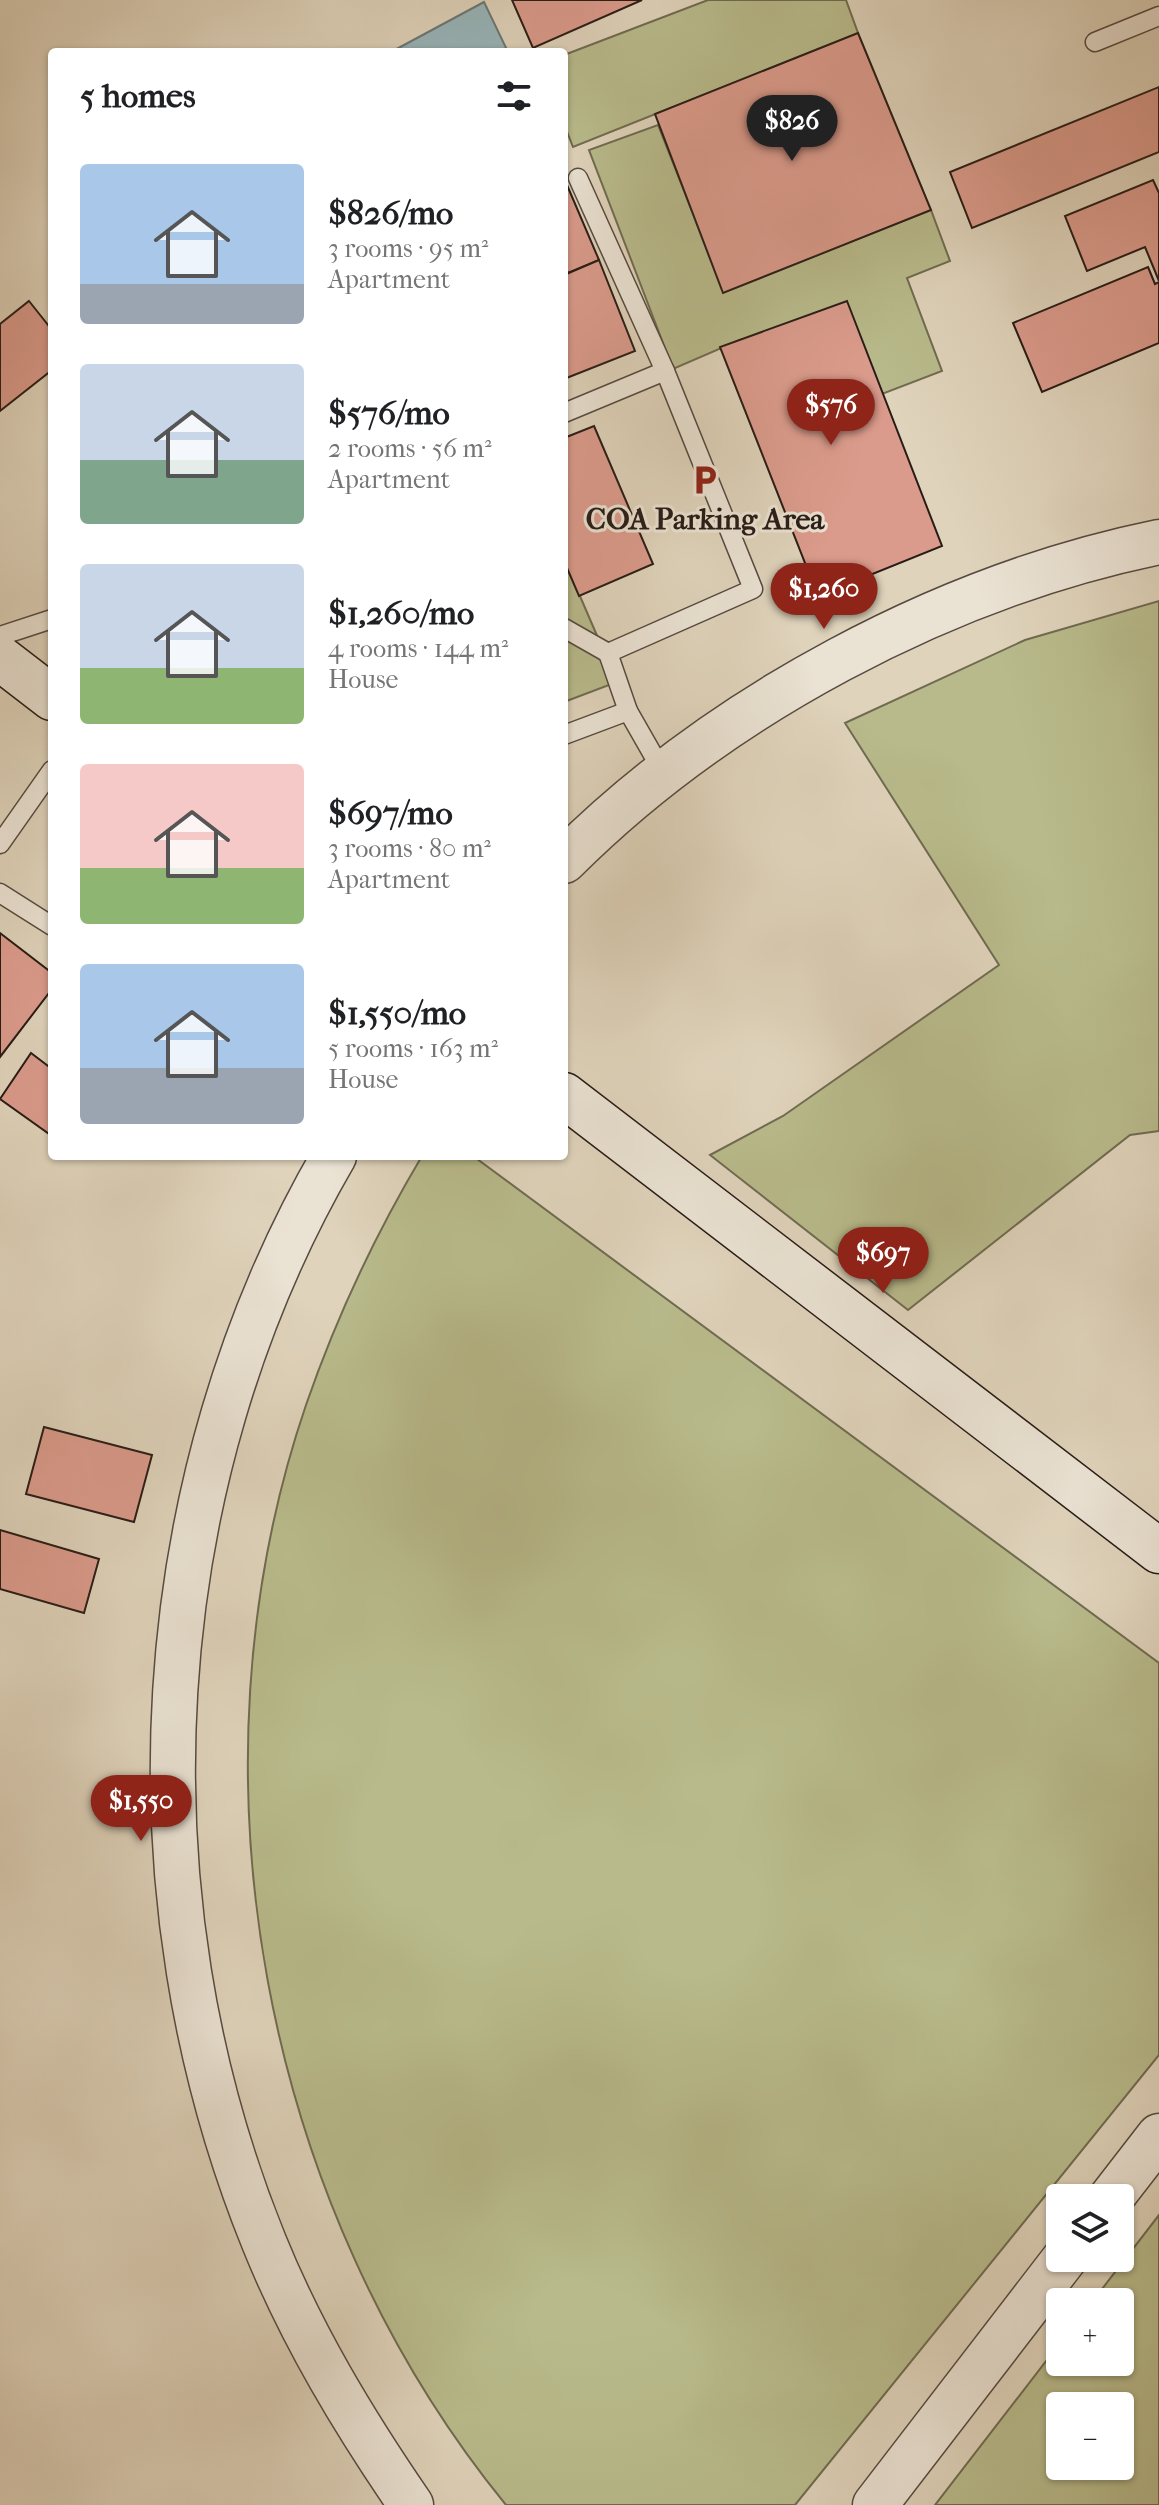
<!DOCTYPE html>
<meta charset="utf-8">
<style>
:root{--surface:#fff;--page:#f6f6f6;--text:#202124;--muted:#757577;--accent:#8f2418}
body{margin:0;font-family:"IM FELL French Canon",serif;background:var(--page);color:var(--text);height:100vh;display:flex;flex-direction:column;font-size:30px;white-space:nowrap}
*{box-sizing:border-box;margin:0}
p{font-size:26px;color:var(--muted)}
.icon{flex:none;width:44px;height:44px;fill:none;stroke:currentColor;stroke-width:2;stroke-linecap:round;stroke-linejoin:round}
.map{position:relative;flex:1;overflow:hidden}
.sheet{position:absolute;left:48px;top:48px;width:520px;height:1112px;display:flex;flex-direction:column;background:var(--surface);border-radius:8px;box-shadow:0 2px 6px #0004}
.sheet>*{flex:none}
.fabs{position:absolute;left:1046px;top:2184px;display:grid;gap:16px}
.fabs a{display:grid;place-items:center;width:88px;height:88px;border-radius:8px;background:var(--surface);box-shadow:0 2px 6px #0004;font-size:40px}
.price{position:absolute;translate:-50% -68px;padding:0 18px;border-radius:28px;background:var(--accent);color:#fff;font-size:26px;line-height:52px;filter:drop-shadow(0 2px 4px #0008)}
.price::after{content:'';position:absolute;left:50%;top:48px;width:24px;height:18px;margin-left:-12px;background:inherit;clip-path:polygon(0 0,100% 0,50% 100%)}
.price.selected{background:#222;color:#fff}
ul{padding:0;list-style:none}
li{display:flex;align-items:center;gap:24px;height:200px;padding:0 32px}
li span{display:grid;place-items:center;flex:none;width:224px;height:160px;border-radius:8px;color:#555}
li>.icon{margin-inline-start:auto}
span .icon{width:96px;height:96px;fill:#fffc;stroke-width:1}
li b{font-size:34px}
h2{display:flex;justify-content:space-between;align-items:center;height:96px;padding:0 32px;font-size:34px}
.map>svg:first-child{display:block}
.green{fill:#b8ba8b;stroke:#706b51;stroke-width:2;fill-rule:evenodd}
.water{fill:#98b5ba;stroke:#6b7879;stroke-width:2}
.building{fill:#db9b8c;stroke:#281c17;stroke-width:2}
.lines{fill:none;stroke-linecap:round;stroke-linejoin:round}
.service-casing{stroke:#564a40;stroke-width:21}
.tertiary-casing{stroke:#564a40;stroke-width:47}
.secondary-casing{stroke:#281c17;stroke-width:47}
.service{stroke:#eae2d3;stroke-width:18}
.tertiary{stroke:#eae2d3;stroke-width:44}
.secondary{stroke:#eae2d3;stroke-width:44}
.labels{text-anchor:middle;stroke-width:6;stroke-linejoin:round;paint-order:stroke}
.poi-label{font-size:30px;font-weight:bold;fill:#281c17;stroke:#eae2d3}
</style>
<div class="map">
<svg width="1159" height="2505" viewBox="0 0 1159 2505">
<rect width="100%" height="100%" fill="#dfd3bb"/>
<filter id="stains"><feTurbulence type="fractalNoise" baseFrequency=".0025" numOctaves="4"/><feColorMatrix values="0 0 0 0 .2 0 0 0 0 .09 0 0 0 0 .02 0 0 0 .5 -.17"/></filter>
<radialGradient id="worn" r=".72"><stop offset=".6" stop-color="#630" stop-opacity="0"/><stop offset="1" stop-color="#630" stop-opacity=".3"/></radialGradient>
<g class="green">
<path d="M708,0h138l12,33 -285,114 -9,-23v-69z"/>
<path d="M658,125l66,167 207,-82 19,51 -43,17 35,93 -60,23 -140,-55 -69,30 -84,-219z"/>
<path d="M564,559l53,123 -53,20z"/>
<path d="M1159,601v530l-29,4 -222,175 -198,-155 73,-39 216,-151 -154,-242 180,-83z"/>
<path d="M422,1156h51l686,507v392l-364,450h-289c-244,-299 -325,-734 -200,-1100 30,-87 69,-170 116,-249z"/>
<path d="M1159,2215v290h-224l125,-162v19h60v-60h-28zM1120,2406v60h-60v-60z"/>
</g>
<path class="water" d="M484,2l24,50h-117z"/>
<g class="building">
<path d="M512,0h130l-109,48z"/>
<path d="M858,33l73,177 -208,83 -68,-179z"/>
<path d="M1159,87v65l-187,76 -22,-56z"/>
<path d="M564,178l35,82 -31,13 -4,-9z"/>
<path d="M1153,180l6,13v88l-14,-34 -58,24 -22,-55z"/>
<path d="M599,260l36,91 -71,28v-104z"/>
<path d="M1148,267l7,17 4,-2v61l-117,49 -29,-69z"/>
<path d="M29,301l23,29v40l-52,41v-87z"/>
<path d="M847,301l95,245 -124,50 -98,-249z"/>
<path d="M594,426l59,138 -74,32 -15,-35v-123z"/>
<path d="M0,933l52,40v16l-52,68z"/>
<path d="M31,1053l21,16v67l-52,-37z"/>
<path d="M44,1427l108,28 -18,67 -108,-28z"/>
<path d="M0,1530l99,29 -15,54 -84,-24z"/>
</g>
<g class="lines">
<defs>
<g id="service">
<path d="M1095,42l64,-26"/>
<path d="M564,413l101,-42 -87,-193"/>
<path d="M564,628l44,25 145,-64 -88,-218"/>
<path d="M0,636l52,-17"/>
<path d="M608,653l20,58"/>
<path d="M564,735l64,-24 36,63"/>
<path d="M0,844l52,-74"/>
<path d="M0,893l52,33"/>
</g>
<g id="tertiary">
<path d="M564,861c155,-155 380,-275 595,-319"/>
<path d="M334,1156c-189,325 -211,739 -70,1086 38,94 90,180 147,263"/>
<path d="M1111,2198l48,-62"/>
<path d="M875,2505l190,-247"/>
</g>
<g id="secondary">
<path d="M0,658l52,40"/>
<path d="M564,1095l595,456"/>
</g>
</defs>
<use href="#service" class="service-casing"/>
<use href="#tertiary" class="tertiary-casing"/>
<use href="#secondary" class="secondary-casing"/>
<use href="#service" class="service"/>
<use href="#tertiary" class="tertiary"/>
<use href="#secondary" class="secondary"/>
</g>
<defs>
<symbol id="parking-bare" viewBox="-9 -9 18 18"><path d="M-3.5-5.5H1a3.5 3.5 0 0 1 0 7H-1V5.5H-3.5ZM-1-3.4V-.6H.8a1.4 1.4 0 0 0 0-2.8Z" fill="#8f2418" stroke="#eae2d3" stroke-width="2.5" paint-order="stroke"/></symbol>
</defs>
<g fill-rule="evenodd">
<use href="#parking-bare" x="683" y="458" width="44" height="44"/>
</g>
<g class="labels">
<g class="poi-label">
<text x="705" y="529">COA Parking Area</text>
</g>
</g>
<rect width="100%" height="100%" filter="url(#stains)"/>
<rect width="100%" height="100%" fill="url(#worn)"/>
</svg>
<div class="fabs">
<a><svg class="icon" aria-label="layers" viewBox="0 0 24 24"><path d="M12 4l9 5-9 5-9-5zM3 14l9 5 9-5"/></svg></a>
<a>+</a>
<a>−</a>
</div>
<b class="price selected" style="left:792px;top:163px">$826</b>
<b class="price" style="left:831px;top:447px">$576</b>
<b class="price" style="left:824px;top:631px">$1,260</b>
<b class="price" style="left:883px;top:1295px">$697</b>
<b class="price" style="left:141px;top:1843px">$1,550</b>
<section class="sheet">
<h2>5 homes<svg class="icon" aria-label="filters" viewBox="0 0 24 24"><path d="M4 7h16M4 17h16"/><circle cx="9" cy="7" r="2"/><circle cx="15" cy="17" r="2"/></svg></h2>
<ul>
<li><span style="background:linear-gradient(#a9c7e8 75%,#9aa5b1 0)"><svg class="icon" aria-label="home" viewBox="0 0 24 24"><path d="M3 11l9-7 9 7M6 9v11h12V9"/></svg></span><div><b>$826/mo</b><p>3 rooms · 95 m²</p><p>Apartment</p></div></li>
<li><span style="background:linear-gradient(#c9d6e8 60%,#7fa58c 0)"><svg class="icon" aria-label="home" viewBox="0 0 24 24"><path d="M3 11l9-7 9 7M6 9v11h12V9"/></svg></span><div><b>$576/mo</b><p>2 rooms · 56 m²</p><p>Apartment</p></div></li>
<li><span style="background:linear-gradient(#c9d6e8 65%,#8fb573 0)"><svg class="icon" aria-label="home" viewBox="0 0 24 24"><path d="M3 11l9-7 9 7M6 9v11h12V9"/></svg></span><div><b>$1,260/mo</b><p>4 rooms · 144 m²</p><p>House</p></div></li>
<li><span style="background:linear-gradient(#f6c9c9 65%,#8fb573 0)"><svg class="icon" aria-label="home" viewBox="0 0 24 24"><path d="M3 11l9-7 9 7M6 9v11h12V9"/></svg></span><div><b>$697/mo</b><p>3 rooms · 80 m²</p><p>Apartment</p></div></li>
<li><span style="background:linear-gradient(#a9c7e8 65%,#9aa5b1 0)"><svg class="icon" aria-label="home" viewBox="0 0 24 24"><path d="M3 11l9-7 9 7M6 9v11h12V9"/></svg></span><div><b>$1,550/mo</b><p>5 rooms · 163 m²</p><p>House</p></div></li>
</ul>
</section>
</div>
